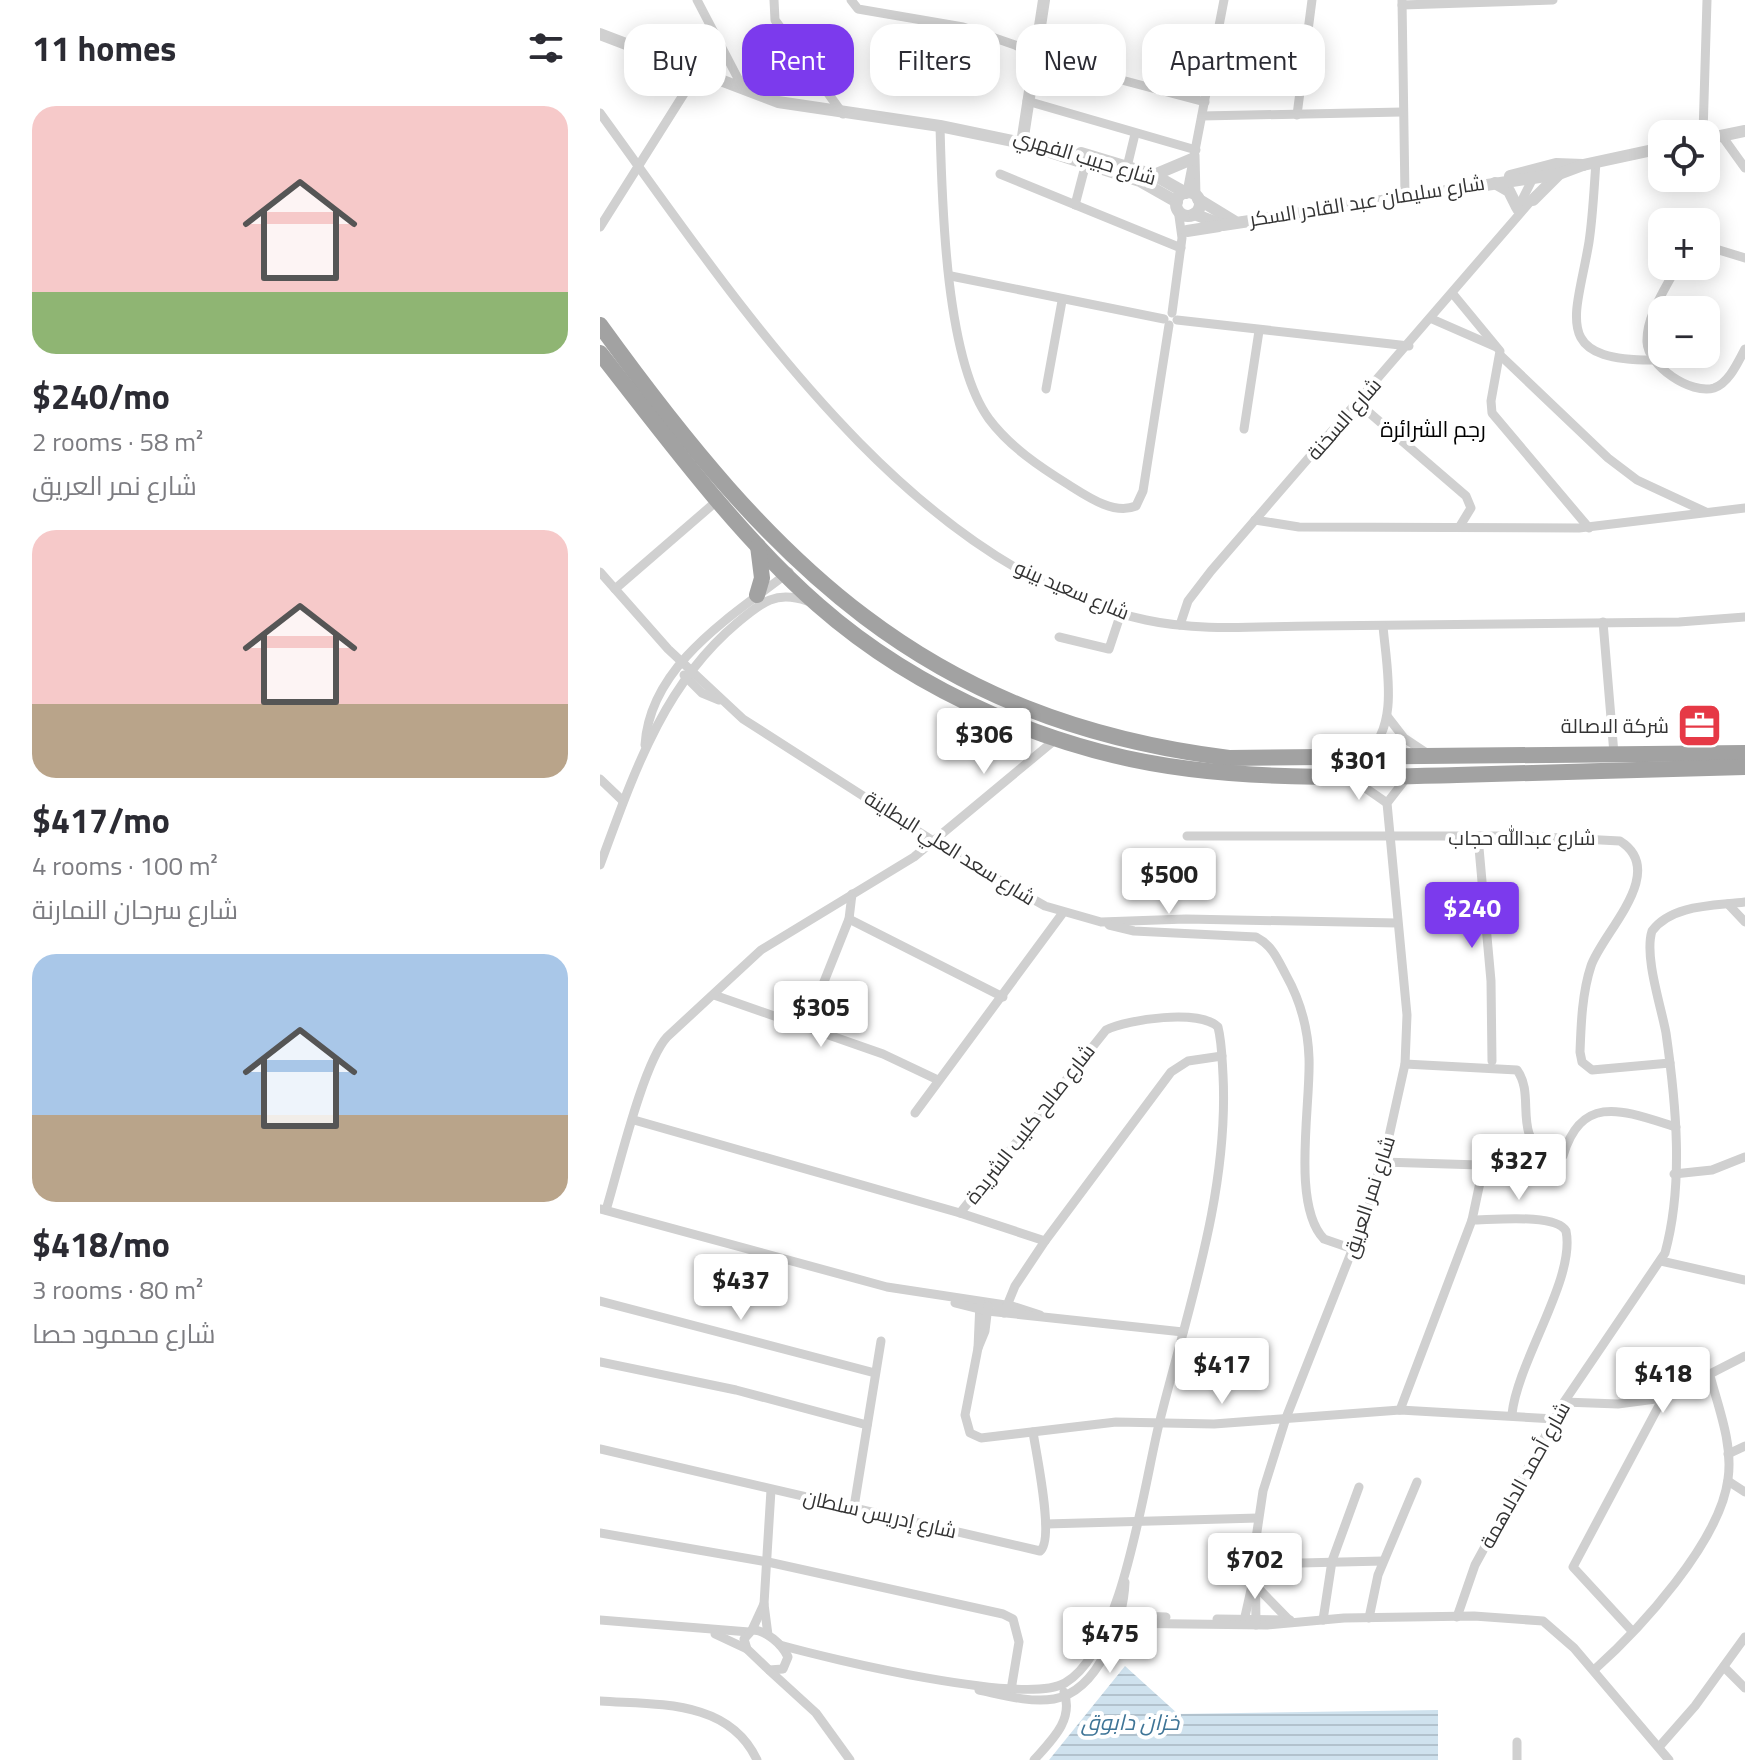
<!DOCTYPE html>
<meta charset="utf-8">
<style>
:root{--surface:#fff;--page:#f7f7f7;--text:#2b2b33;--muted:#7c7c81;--accent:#7c3aed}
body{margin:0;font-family:"Titillium Web",Cairo,sans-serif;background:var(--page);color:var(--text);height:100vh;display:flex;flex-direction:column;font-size:30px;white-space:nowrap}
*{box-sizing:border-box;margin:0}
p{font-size:26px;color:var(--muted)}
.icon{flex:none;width:44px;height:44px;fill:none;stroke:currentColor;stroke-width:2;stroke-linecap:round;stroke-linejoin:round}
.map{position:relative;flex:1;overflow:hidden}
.side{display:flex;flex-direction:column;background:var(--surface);width:600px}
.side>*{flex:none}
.banner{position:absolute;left:24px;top:24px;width:760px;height:72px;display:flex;gap:16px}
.controls{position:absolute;left:1048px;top:120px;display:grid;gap:16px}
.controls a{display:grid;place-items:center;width:72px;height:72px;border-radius:16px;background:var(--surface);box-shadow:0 4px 20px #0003;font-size:40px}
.price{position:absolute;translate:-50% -68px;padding:0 18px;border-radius:8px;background:#fff;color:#222;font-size:26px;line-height:52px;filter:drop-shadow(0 2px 4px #0008)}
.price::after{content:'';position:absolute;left:50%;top:48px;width:24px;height:18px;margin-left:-12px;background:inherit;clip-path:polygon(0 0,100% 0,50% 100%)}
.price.selected{background:var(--accent);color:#fff}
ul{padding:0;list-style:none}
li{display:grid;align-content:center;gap:16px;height:424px;padding:0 32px}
li span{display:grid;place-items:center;height:248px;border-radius:24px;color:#555}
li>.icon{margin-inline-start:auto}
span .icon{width:144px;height:144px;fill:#fffc;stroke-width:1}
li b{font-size:34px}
h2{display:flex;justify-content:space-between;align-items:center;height:96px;padding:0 32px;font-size:34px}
.chip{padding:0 28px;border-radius:24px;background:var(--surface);box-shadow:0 4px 20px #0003;font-size:28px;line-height:72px}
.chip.selected{background:var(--accent);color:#fff}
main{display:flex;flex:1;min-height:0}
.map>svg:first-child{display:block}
.water{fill:url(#water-rules)}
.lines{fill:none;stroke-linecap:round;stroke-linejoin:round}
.minor{stroke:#d0d0d0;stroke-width:9}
.tertiary{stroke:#d0d0d0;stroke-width:12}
.trunk{stroke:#a2a2a2;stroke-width:16}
.labels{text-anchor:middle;stroke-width:8;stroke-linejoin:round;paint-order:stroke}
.street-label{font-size:20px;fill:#333;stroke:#fff}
.poi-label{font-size:20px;fill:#333;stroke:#fff;text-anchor:end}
.neighbourhood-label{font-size:22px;fill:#000;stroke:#fff}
.water-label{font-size:22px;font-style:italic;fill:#3f7597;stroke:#fff}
</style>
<main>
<section class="side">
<h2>11 homes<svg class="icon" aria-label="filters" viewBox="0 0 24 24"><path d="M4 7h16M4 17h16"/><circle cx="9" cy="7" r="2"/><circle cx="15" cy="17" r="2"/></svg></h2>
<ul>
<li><span style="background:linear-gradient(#f6c9c9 75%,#8fb573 0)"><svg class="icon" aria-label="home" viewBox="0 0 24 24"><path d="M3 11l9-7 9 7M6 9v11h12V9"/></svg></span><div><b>$240/mo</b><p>2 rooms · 58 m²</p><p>شارع نمر العريق</p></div></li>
<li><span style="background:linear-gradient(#f6c9c9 70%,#b9a48a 0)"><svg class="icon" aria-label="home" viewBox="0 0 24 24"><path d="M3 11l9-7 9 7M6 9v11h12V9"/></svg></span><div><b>$417/mo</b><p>4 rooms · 100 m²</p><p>شارع سرحان النمارنة</p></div></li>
<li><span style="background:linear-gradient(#a9c7e8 65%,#b9a48a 0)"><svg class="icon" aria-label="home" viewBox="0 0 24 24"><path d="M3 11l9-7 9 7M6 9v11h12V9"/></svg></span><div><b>$418/mo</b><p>3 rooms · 80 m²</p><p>شارع محمود حصا</p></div></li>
</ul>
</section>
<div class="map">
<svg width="1145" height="1760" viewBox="0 0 1145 1760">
<defs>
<pattern id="water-rules" width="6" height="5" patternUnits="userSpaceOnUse" patternTransform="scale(2)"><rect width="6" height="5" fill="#cfe2ee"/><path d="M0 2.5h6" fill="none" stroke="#b2c2cd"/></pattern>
</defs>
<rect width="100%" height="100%" fill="#fff"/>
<path class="water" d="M525,1666l53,48 260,-4v50h-389z"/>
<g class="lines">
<g class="minor">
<path d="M97,0l47,90"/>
<path d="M174,0l1,20 68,94"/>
<path d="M251,0l7,9 105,18 52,18 27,14 163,43"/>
<path d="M802,0l3,196"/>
<path d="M802,5l151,-5"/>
<path d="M427,101l169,49"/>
<path d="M0,113c134,184 309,456 546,507 55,12 113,6 169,6 121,-1 242,-3 364,-4l66,-5"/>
<path d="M697,115l15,-115"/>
<path d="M602,116l200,-4"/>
<path d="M340,126c2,75 5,233 49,293 21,28 51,48 80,66 19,12 45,30 67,21l7,-15 26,-166"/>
<path d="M1103,134l4,-134"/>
<path d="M1122,136l23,32"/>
<path d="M595,155l1,41"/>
<path d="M996,162c-2,26 -3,53 -7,80 -12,73 -40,119 65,118"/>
<path d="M527,167l8,-33"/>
<path d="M400,174l181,74"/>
<path d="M587,192l37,-192"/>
<path d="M475,205l11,-42"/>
<path d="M917,210l18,-36"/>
<path d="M0,227l97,-154"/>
<path d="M1106,246l39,12"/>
<path d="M1077,266c-11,22 -31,50 -30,76 1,24 44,53 67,46 15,-5 24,-26 31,-39"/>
<path d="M351,276l213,43"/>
<path d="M853,294l47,57 -9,50 1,12 97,115"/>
<path d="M572,313l10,-75 -4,-29"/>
<path d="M832,319l64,28"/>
<path d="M577,320l232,26"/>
<path d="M901,356l107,102 29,22 69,32"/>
<path d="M446,389l16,-88"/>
<path d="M758,403l108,93 5,12 -11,18"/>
<path d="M644,429l15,-98"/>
<path d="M655,520l44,7 280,1 166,-20"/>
<path d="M0,572l68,77 75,70 209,134 93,53 56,16 85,-3 211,4"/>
<path d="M15,589l103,-89"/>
<path d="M1003,622l11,132"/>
<path d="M580,625l8,-24 23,-30 325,-376"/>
<path d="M459,637l50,12 12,-36"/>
<path d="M84,675l18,18 17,7"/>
<path d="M787,716l17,22 24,16"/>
<path d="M45,745c5,-80 87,-129 144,-173"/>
<path d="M764,755c37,-25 22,-91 19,-129"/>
<path d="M0,779l23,22"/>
<path d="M754,780l33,23"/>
<path d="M587,836h337l96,5c49,31 -18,92 -29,125 -9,27 -10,59 -11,86l2,10 10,8 78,-7"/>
<path d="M878,837l13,144 1,80"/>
<path d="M0,865c33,-89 62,-179 137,-242 24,-20 38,-33 70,-22"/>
<path d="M1128,904l17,18"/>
<path d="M249,919l154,78"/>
<path d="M509,925l25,6 122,6c16,8 22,23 30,38 14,25 22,53 23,83 2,46 -18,147 15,181l29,10"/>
<path d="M114,995l169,59 55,26"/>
<path d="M206,1027l43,-108 3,-25"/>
<path d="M805,1064l112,6c19,26 -5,62 30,88l16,-2c19,-64 62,-45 113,-29"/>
<path d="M315,1113l147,-199"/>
<path d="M34,1120l326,93 85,28"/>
<path d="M782,1162l98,3 2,8 -10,47"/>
<path d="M1074,1174l38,-4 33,-13"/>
<path d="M1,1209l286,78 125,19 28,9"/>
<path d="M6,1210c12,-39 37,-147 61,-173l94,-87 153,-93 142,-118"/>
<path d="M1061,1261l84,19"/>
<path d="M0,1301l275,72"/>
<path d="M380,1302l-2,46 -13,67 5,18 11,5 135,-16 98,2 186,-14 155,9"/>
<path d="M355,1303l32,8 196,21"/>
<path d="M404,1313l11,-27 30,-45 126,-169 17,-11 34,-5"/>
<path d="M378,1348l7,-17 3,-25"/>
<path d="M0,1362l136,28 131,35"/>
<path d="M964,1402l54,2 45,-6 82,-42"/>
<path d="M800,1410l72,-190c20,0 84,-7 94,11 10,47 -48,129 -54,183"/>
<path d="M0,1449l440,102c15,-11 -4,-98 -7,-119"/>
<path d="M1128,1454l17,-8"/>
<path d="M1128,1481l17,11"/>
<path d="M254,1507l27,-166"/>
<path d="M446,1524l212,-6"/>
<path d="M0,1533l168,29 235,52 10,5 6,23 -9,54"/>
<path d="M655,1564l128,-3"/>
<path d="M656,1586l32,33"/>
<path d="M513,1615l53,2"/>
<path d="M857,1617l18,-52 89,-163 101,-149c19,-69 11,-150 1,-220 -5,-27 -22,-77 -14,-102 20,-27 63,-25 93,-29"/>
<path d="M769,1618l9,-43 39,-93"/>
<path d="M617,1619l73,1"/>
<path d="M0,1620l149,12"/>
<path d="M723,1620l9,-59 27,-74"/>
<path d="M644,1621l9,-40"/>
<path d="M507,1623l160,2 77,-7 130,-2 69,5 31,27 95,112"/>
<path d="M656,1625l-1,-80 8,-54 23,-73 80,-203 23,-79 16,-72 2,-49 -20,-212 21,-27"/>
<path d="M152,1630c14,0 30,14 36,27l-5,12 -14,1 -22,-21 -3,-10z"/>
<path d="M152,1630l12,-26"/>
<path d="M1032,1631l-59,-64 90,-169"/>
<path d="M115,1634l32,15"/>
<path d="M168,1635l-4,-31 7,-114"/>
<path d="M180,1645c50,14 245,61 285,38 58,-33 79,-201 95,-263 28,-112 69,-228 63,-345 -1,-16 -1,-32 -5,-48 -18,-18 -90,-8 -112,3l-146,183"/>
<path d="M509,1648l30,-21"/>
<path d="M1124,1667l21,21"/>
<path d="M994,1670c46,-41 126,-128 134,-191 5,-34 -9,-70 -18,-103"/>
<path d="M170,1671l46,42 34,47"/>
<path d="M379,1690c24,5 51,13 75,9 45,-8 70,-78 71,-117"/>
<path d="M0,1701c57,4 129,-2 157,59"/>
<path d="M1059,1747l36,-41 50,-69"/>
<path d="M434,1760c18,-20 40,-40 30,-68"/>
<path d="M917,1760v-18"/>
</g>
<g class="tertiary">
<path d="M0,34l178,68 162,24 82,17 118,38 37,21"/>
<path d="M1106,139l39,-8"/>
<path d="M422,143l22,-143"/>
<path d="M481,153l73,22 32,18"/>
<path d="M554,175l38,-16"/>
<path d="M910,176l46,-12 27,1"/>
<path d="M895,183l14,8 8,16"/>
<circle cx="588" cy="204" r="12"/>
<path d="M598,199l36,22"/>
<path d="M933,200l26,-26"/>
<path d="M594,214l29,11 336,-51 24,-9 79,-17"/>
<path d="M587,231l32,-5"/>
</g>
<g class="trunk">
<path d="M0,325c172,238 323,395 629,433l516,-5"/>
<path d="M0,353c67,85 136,180 218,252 100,88 239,148 372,164 88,11 179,8 267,6 96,-3 192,-5 288,-8"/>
<path d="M157,595l5,-17 -4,-32"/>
</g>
</g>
<defs>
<symbol id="office-square" viewBox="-11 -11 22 22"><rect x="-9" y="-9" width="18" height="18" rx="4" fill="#e63946" stroke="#fff"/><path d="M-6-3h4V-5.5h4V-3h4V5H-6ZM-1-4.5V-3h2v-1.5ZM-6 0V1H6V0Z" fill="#fff"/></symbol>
</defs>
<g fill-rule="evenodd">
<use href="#office-square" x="1074" y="700" width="51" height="51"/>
</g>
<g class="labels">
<g class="street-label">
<text transform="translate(485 157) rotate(17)" y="7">شارع حبيب الفهري</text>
<text transform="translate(767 201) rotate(-9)" y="7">شارع سليمان عبد القادر السكر</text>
<text transform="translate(744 419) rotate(-49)" y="7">شارع السخنة</text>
<text transform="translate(472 590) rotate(23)" y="7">شارع سعيد بينو</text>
<text x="922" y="845">شارع عبدالله حجاب</text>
<text transform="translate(350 848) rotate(32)" y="7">شارع سعد العلي البطاينة</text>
<text transform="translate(430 1124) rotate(-52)" y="7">شارع صالح كليب الشريدة</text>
<text transform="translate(769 1197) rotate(-72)" y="7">شارع نمر العريق</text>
<text transform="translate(925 1475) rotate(-61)" y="7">شارع أحمد الدلاهمة</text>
<text transform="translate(280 1514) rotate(13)" y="7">شارع إدريس سلطان</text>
</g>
<g class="poi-label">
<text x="1069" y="733">شركة الاصالة</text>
</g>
<g class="neighbourhood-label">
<text x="833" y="437">رجم الشرائرة</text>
</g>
<g class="water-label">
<text x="530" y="1730">خزان دابوق</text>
</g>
</g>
</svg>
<div class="controls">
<a><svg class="icon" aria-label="locate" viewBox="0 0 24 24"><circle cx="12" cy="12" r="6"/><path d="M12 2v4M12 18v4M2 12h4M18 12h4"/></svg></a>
<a>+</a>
<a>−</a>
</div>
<b class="price" style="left:384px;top:776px">$306</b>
<b class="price" style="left:759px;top:802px">$301</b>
<b class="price" style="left:569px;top:916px">$500</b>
<b class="price selected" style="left:872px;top:950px">$240</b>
<b class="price" style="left:221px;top:1049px">$305</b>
<b class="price" style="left:919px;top:1202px">$327</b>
<b class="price" style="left:141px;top:1322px">$437</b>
<b class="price" style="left:622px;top:1406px">$417</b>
<b class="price" style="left:1063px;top:1415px">$418</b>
<b class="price" style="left:655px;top:1601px">$702</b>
<b class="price" style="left:510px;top:1675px">$475</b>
<div class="banner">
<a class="chip">Buy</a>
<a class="chip selected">Rent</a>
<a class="chip">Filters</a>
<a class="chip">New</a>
<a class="chip">Apartment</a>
</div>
</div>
</main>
